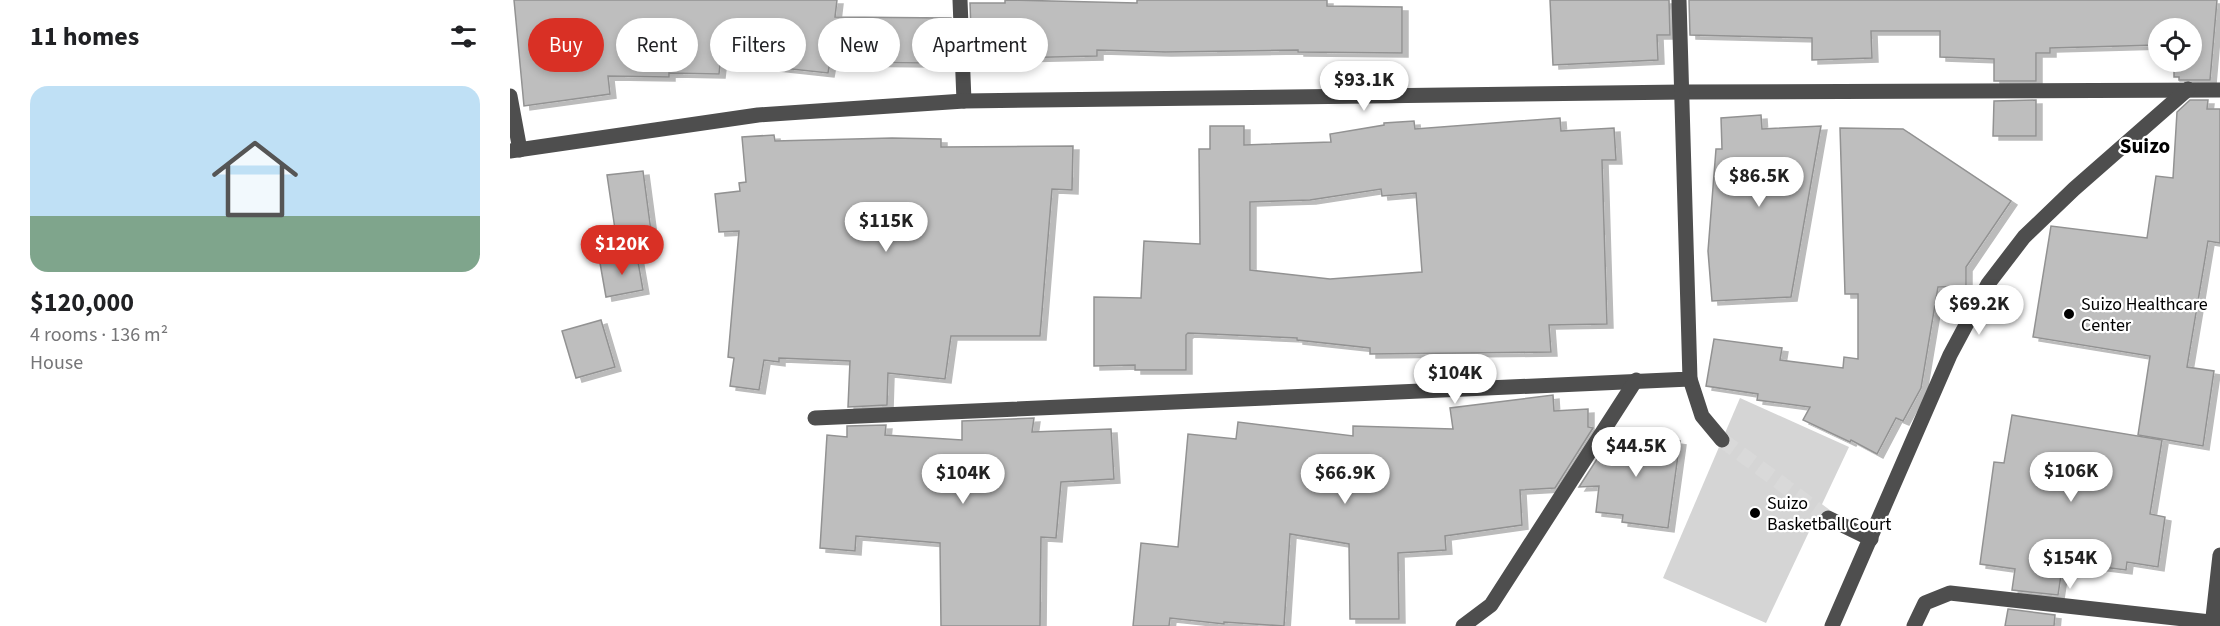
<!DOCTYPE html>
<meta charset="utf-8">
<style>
:root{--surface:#fff;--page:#f6f6f6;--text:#202124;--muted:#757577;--accent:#d93025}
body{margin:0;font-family:"Source Sans 3",sans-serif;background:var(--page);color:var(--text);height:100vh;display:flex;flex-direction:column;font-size:22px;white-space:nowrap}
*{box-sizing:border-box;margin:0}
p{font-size:20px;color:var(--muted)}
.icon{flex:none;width:33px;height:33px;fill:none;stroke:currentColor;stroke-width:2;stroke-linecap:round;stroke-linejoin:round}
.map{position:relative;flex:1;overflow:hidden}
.side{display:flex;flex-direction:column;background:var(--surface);width:510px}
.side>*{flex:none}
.hud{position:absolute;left:18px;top:18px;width:570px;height:54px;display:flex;gap:12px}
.tools{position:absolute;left:1638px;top:18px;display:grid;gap:12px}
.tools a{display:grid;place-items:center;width:54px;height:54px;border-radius:50%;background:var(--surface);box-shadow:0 3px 9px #0003;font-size:30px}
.price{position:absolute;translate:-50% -51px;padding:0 14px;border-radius:21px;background:#fff;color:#222;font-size:20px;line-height:39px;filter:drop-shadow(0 2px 3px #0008)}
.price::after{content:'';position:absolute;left:50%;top:36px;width:18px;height:14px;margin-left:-9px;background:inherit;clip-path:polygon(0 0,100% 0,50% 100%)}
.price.active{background:var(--accent);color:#fff}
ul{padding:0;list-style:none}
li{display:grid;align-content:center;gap:12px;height:318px;padding:0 30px}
li span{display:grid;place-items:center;height:186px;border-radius:18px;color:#555}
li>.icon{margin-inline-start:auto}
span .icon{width:108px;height:108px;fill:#fffc;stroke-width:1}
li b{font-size:26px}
h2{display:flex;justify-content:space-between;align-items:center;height:72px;padding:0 30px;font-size:26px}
.tag{padding:0 21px;border-radius:27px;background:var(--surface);box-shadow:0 3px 9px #0003;font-size:21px;line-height:54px}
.tag.active{background:var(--accent);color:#fff}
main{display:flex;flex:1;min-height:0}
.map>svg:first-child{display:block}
.green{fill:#d5d5d5}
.building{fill:#bebebe;stroke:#929292;stroke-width:1.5;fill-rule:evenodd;filter:url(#shadow)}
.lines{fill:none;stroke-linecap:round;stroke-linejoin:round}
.minor-tunnel{stroke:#d9d9d9;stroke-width:15;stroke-dasharray:15 8;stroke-linecap:butt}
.minor{stroke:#4e4e4e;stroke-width:15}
.poi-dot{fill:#000;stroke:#fff;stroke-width:2}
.labels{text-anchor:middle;stroke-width:4.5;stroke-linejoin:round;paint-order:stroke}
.poi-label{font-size:18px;fill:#000;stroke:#fff;text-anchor:start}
.quarter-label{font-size:21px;font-weight:bold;fill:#000;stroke:#fff}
</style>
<main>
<section class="side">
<h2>11 homes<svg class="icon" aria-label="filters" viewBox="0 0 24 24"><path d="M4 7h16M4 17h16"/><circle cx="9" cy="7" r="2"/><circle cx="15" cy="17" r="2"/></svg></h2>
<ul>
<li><span style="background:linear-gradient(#bfe0f5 70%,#7fa58c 0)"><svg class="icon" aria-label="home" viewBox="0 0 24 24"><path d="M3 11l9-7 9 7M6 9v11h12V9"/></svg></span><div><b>$120,000</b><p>4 rooms · 136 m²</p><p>House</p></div></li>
</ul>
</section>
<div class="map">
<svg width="1710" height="626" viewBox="0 0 1710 626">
<defs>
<filter id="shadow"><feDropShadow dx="6" dy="4" stdDeviation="0" flood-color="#0004"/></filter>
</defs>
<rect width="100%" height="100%" fill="#fff"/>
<path class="green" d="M1230,398l109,49 -83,176 -103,-45z"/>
<g class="building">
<path d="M4,0h323l-2,17 116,1 2,41h-23v4l-100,-1 -2,11 -64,-7 -44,-1 -1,9 -50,-1v4l-61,-1 2,18 -86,12z"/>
<path d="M495,0l132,3v-3h190v6l75,1v46l-104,-1v-2l-133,2 -68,-2v6l-125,3 -2,-56h35z"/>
<path d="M1040,0h119l1,35h-13l1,25 -105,5z"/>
<path d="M1179,0h528l-7,80h-31v-3h-5v-15h18v-34h-34v17l-108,3v5h-14v28h-42v-22l-54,-2v-26h-69l1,27 -60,2v-22l-122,-3z"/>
<path d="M1526,100v36h-43l1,-35z"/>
<path d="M1680,100h18l-1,9h13v134l-12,-2 -21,126 27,4 -11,75 -65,-11 12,-79 -117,-19 18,-111 96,12 9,-62 17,2 4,-66z"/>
<path d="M1251,115l1,14 59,-3 -30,171 -79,4 -4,-50 8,-102h6l-1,-31z"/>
<path d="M1050,118l1,13 53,-3 2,32h-14l5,164 -58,1 2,27 -181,2v-6l-73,-8v-2l-109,-5 -2,2v35h-51v-5l-41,1v-69l47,1 3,-57 56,3 -1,-95h11v-23h34v19l87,-3 -1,-8 54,-9v-2l30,-2 1,8zM871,189l1,7 34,-3 6,79 -92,7 -80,-9v-68l60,-2z"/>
<path d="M1330,128l63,1 108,72 -45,66v19l-28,1 -17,101 -18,33 -7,-3 -19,36 -26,-14 -1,2 -47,-22 7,-13 -53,-7 1,-6 -52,-8 8,-47 68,9 -2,12 63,8 1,-11 14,2v-65h-13z"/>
<path d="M264,135l1,6 117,-3 49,1v8l132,-1 -1,44 -20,-1 -12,147h-89l-6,43 -57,-6 -1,32 -39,2 2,-46 -71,-3v4l-15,-2 -5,30 -29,-4 4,-28 -6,-1 11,-126 -20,1 -4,-38 25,-3 -1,-8 7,-1 -4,-45z"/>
<path d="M133,171l8,60 -35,5 -9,-61z"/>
<path d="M127,256l6,34 -37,7 -6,-34z"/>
<path d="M91,320l14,47 -39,11 -14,-47z"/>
<path d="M1043,395l1,16 34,-2v18l5,1 -38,60 -35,2 2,35 -77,11 1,14 -48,3 1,66h-49l-1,-75 -59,-10 -6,92 -60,-4v2l-54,-6 -1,8h-36l8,-83 37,4 10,-113 48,5 2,-17 115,14v-10l100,3 -3,-21z"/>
<path d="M1502,415l150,25 -12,74 15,3 -7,50 -31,-5 -1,8 -63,-8 -5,33 -46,-5 3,-21 -35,-5 14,-102 10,1z"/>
<path d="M524,418l-2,14 79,-3 3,50 -53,3 -5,56 -15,-1 -1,89h-99l-1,-83 -84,-7 -1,15 -35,-3 7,-113 20,2v-11l39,-1 -1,10 77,5v-19z"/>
<path d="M1105,431l65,10 -12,87 -46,-6 1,-7 -27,-3 3,-26 -20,1z"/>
<path d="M1498,609l47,6 -1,11h-49z"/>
</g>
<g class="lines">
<path class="minor-tunnel" d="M1212,440l106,78"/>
<g class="minor">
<path d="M450,0l4,101"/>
<path d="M0,96l10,54"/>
<path d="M0,151l248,-36 206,-14 719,-9 537,-2"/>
<path d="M1180,379l12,37 20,24"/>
<path d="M305,418l875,-39 -11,-379"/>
<path d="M1318,518l43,21"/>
<path d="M953,626l28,-21 145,-225"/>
<path d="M1322,626l118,-271 38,-71 36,-47 50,-48 114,-100"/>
<path d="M1404,626l11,-23 25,-10 270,30"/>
<path d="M1702,626l8,-71"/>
</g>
</g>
<g class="poi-dot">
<circle cx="1559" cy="314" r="6"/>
<circle cx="1245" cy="513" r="6"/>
</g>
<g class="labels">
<g class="poi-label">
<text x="1571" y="310">Suizo Healthcare<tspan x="1571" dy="21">Center</tspan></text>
<text x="1257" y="509">Suizo<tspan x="1257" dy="21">Basketball Court</tspan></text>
</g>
<g class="quarter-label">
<text x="1635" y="153">Suizo</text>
</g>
</g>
</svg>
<div class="tools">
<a><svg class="icon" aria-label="locate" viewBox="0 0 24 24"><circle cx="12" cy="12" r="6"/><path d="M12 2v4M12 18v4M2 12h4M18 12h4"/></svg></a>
</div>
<b class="price" style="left:854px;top:112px">$93.1K</b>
<b class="price" style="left:1249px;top:208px">$86.5K</b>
<b class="price" style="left:376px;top:253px">$115K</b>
<b class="price active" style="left:112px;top:276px">$120K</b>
<b class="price" style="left:1469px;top:336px">$69.2K</b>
<b class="price" style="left:945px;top:405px">$104K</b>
<b class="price" style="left:1126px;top:478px">$44.5K</b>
<b class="price" style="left:1561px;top:503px">$106K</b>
<b class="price" style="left:453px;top:505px">$104K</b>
<b class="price" style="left:835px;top:505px">$66.9K</b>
<b class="price" style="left:1560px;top:590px">$154K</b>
<div class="hud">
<a class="tag active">Buy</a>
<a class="tag">Rent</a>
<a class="tag">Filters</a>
<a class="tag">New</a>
<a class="tag">Apartment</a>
</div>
</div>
</main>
